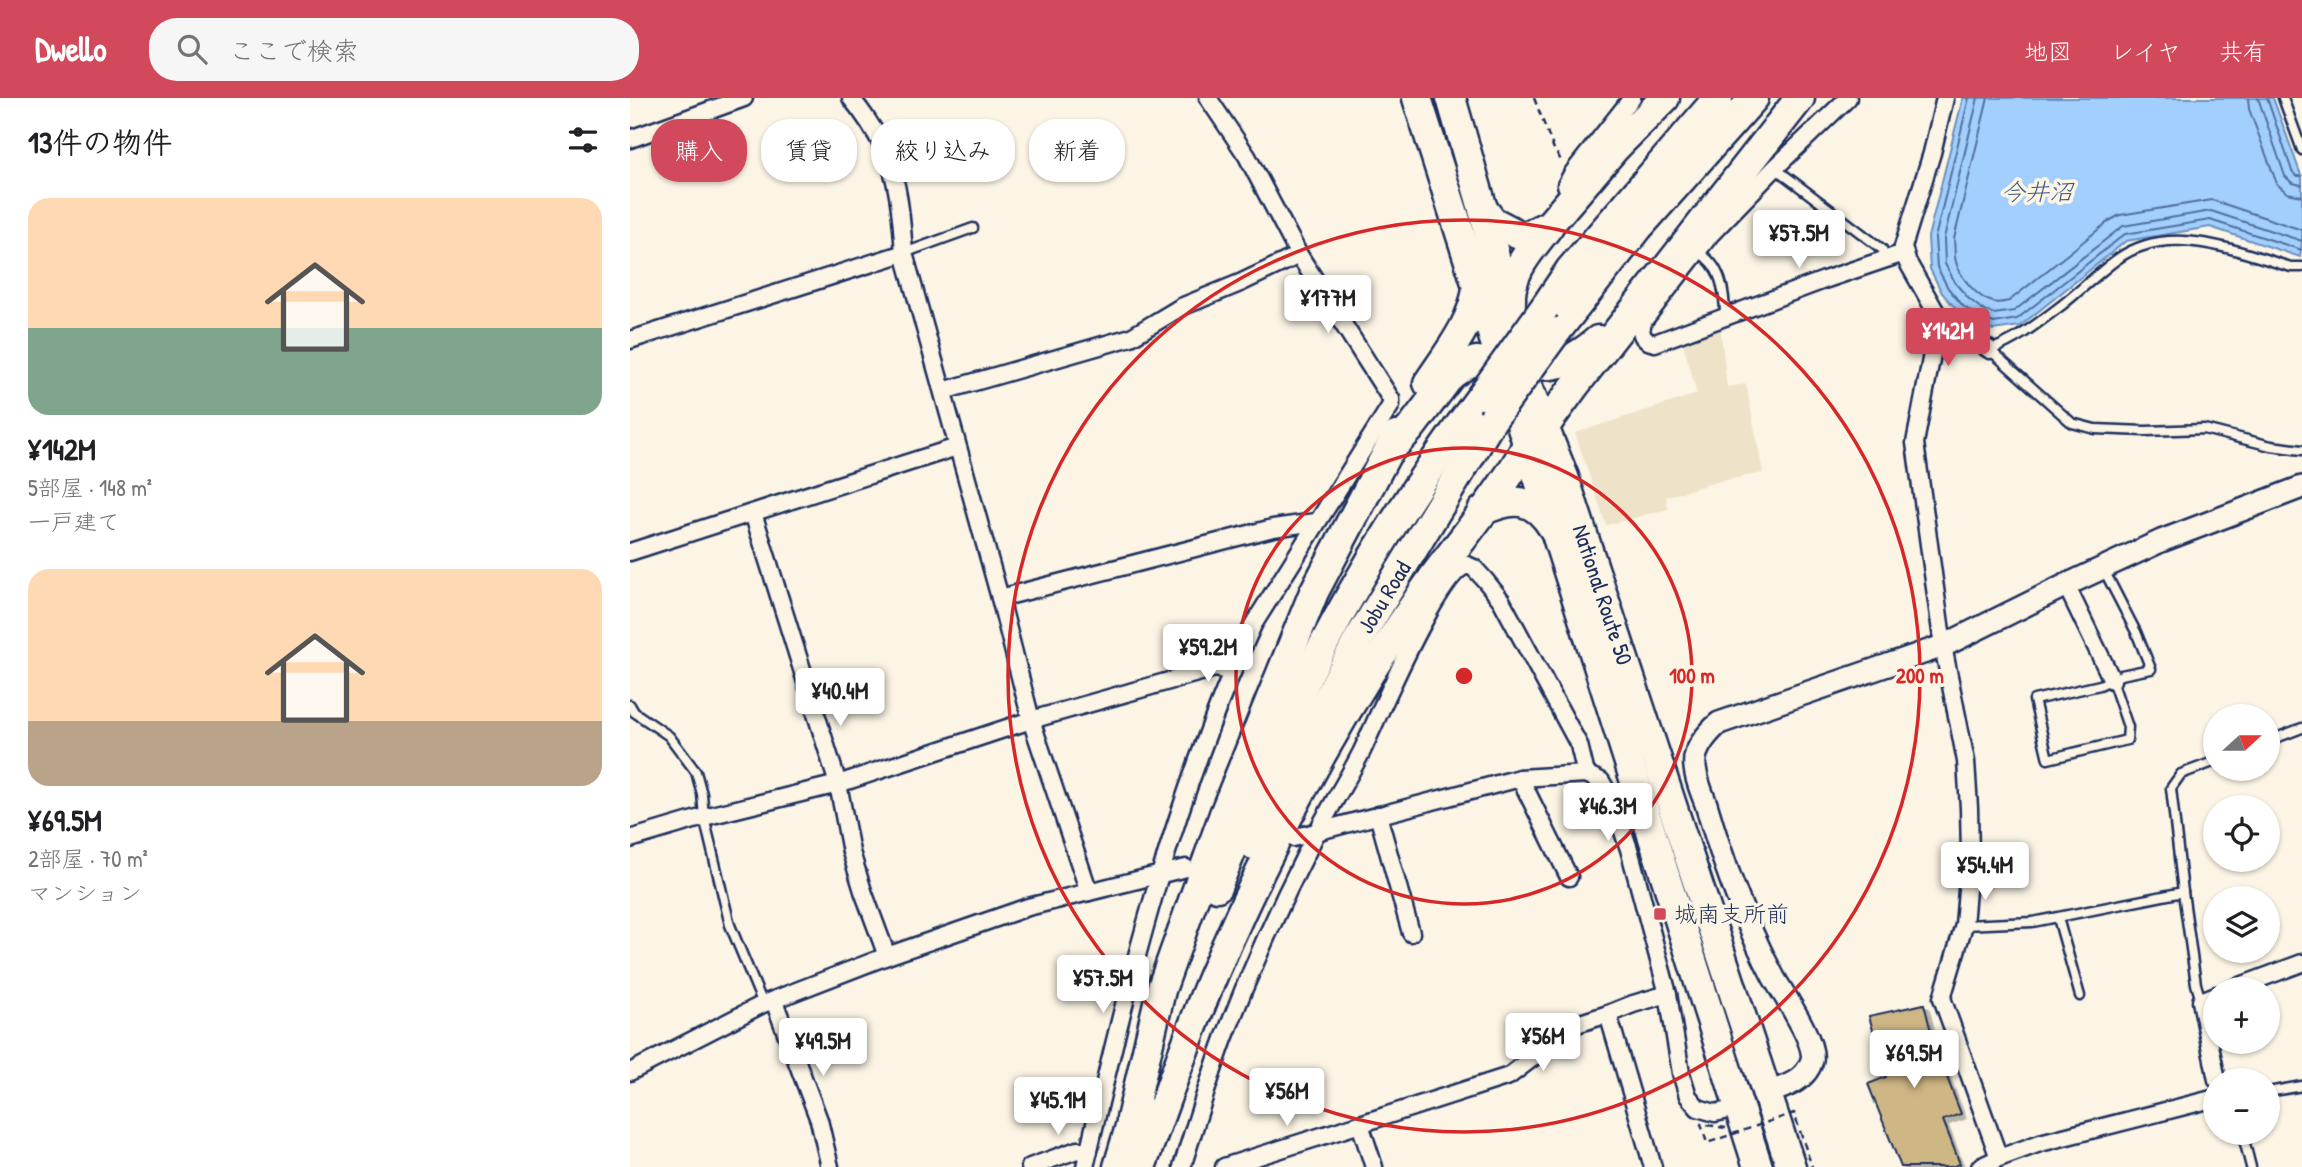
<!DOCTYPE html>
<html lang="ja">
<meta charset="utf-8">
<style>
:root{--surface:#fff;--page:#f6f6f6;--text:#202124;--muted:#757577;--accent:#d1495b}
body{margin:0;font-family:"Patrick Hand","Klee One",sans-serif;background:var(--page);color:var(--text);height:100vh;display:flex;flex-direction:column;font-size:26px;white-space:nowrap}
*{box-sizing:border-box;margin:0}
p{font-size:23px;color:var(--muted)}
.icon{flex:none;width:38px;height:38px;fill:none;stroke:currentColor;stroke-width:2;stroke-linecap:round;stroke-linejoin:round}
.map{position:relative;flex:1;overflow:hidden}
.details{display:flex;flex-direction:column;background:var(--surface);width:630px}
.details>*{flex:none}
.top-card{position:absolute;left:21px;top:21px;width:665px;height:63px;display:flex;gap:14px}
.needle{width:46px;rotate:69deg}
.tools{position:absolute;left:1573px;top:606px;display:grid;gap:14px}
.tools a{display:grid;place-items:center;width:77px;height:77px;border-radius:50%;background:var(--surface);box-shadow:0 2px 5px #0004;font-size:35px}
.price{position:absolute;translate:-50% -60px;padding:0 16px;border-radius:7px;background:#fff;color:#222;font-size:23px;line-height:46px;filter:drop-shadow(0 2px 4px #0008)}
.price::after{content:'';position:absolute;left:50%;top:42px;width:21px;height:16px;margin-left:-10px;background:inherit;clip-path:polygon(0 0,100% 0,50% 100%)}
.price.on{background:var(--accent);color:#fff}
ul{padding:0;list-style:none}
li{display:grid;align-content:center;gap:14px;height:371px;padding:0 28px}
li span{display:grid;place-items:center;height:217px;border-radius:21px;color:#555}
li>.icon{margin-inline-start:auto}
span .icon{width:126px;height:126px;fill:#fffc;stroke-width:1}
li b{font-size:30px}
h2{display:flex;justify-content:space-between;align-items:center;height:84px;padding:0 28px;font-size:30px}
.chip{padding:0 24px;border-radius:28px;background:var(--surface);box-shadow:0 2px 5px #0004;font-size:24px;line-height:63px}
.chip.on{background:var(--accent);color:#fff}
header{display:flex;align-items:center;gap:42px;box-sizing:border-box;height:98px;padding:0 35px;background:var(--accent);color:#fff}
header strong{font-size:33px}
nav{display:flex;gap:38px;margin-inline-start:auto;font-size:24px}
.search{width:490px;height:63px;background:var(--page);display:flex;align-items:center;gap:18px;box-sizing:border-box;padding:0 24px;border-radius:28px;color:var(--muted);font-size:26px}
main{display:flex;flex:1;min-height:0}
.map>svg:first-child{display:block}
.built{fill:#eee2c8}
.water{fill:#a2cffd;stroke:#6c8fbd;stroke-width:2}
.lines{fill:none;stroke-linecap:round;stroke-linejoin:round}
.shore{stroke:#516f9e;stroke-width:2}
.building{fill:#ceb685;stroke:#1b2f5e;stroke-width:2;filter:url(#shadow)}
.service-casing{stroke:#1b2f5e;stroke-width:13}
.minor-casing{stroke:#1b2f5e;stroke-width:21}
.tertiary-casing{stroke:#1b2f5e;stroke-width:26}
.trunk-casing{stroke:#1b2f5e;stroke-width:33}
.path{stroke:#1b2f5e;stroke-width:2.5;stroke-dasharray:7 5;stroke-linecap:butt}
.service{stroke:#fcf5e5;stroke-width:8}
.minor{stroke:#fcf5e5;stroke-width:16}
.tertiary{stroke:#fcf5e5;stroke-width:21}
.trunk{stroke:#fcf5e5;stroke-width:28}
.trunk-bridge-casing{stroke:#1b2f5e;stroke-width:33;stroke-linecap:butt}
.path-bridge{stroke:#1b2f5e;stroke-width:2.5;stroke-dasharray:7 5;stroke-linecap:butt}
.trunk-bridge{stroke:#fcf5e5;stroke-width:28}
.ring{fill:none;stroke:#d62828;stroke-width:3.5}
.poi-dot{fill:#d1495b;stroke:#fcf5e5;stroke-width:2.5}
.labels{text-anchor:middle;stroke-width:7;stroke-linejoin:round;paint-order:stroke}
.street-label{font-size:23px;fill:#1b2f5e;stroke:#fcf5e5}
.poi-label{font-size:23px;fill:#1b2f5e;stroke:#fcf5e5;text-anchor:start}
.water-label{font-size:24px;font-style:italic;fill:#3d5786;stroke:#fcf5e5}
.centre{fill:#d62828;stroke:#fcf5e5;stroke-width:3.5}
.ring-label{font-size:21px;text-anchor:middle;font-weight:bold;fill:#d62828;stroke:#fcf5e5;stroke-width:7;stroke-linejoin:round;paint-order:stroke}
</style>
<header>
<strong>Dwello</strong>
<div class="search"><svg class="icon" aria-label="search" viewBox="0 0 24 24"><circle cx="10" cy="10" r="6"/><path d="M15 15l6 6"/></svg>ここで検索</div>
<nav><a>地図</a><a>レイヤ</a><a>共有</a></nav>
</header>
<main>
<section class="details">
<h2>13件の物件<svg class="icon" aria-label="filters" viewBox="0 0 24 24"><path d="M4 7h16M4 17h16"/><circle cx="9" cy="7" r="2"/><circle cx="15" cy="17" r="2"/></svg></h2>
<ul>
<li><span style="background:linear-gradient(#ffd9b3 60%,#7fa58c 0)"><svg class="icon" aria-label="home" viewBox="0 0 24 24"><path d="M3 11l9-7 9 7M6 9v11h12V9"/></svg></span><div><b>¥142M</b><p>5部屋 · 148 m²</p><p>一戸建て</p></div></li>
<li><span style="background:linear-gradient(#ffd9b3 70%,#b9a48a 0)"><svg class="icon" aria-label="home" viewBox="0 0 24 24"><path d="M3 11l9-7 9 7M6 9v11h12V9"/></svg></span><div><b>¥69.5M</b><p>2部屋 · 70 m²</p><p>マンション</p></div></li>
</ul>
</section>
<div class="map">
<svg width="1672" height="1069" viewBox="0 0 1672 1069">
<defs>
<filter id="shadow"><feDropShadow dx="4.5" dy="4.5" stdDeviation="0" flood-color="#0004"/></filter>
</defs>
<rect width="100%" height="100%" fill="#fcf5e5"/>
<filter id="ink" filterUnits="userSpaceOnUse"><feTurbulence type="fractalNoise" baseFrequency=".0143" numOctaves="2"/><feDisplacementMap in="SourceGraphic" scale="14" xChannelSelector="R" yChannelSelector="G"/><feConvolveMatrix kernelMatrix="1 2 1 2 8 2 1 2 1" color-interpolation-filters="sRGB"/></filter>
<g filter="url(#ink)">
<path class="built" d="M1090,227l7,62 19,-3 17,89 -47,9 -50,15 2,12 -62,16 -31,-92 122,-39 -15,-55z"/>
<path class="water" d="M1333,0h310l29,80v63l-2,16 -90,-30 -84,14 -106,85 -27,4 -17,-6 -18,-13 -16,-18 -12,-24 -2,-32z"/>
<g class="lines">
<g class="shore">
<path d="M1339,0l-34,140 2,29 11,21 15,18 17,12 14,5 23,-4 108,-85 85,-14 92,30"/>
<path d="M1348,0l-34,140 1,26 11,20 13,15 14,11 11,4 20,-3 109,-85 88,-15 91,30"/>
<path d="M1358,0l-34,141c1,7 0,16 2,23 4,15 21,36 37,40 5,2 11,0 16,-1l100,-80 11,-6 92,-15 90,30"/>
<path d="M1618,0l1,11 28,75 10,9 15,3"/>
<path d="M1628,0l27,78 7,7 10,2"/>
<path d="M1637,0l25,73 4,5h6"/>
</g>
</g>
<path class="building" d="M1294,906l10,39 27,71 -18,6 17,44 -9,3h-50l-33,-83 18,-7 -17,-61z"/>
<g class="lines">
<defs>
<g id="service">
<path d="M1653,0l19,52"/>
<path d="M1145,70l107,81 5,10"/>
<path d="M1067,154c25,12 28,41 28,66"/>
<path d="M274,155l69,-25"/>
<path d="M1672,169h-11c-55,-16 -123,-46 -175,-7 -19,14 -36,31 -54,45 -23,17 -44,35 -72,45l82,73 23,6 51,2 58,-2 67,17 31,4"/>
<path d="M1474,472l32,62 15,37 -30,6 -21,10 -66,15 14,59 79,-19 1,-13 -16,-47"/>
<path d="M0,607l4,7 35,24 27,36 6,22 2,23 26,108 33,79"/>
<path d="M1638,643l34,-13"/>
<path d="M1428,820l22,78"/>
<path d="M1334,827l69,-3 150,-30"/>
<path d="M1571,903l-5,-17 -13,-92 -12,-104 10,-14 35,-13"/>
<path d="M1638,994l34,-6"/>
<path d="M1612,1034l9,35"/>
</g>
<g id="minor">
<path d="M221,0c44,54 48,87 53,155l96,345 31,122 58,172"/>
<path d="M1218,0l-73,70 -65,67 -66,85c-5,12 -3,21 11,23l172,-64 77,-26"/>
<path d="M1315,0l-13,55 -29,94 4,14 30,53 -5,40 -17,89 28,203 23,115 3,47 1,47 -6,70 -22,73 57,160"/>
<path d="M0,41l114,-41"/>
<path d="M945,97l-6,-4 -3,-6 6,-11 60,-76"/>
<path d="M1307,216l53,36"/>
<path d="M0,242l274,-87"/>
<path d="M313,293l188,-54 50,-30 59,-24 59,-28"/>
<path d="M123,415l85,271 13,68 12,39 24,65"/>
<path d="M0,454l327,-105"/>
<path d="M1436,487l46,95"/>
<path d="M370,500l273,-70 43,-6"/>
<path d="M890,680l49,99"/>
<path d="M748,717l33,118"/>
<path d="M663,740l227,-60 66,-4 15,7 11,19 17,49 39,145 13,79 7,23 10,12 17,5 23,-5"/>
<path d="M0,741l74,-22 134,-33 193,-64 184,-52 17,4"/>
<path d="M1602,891l70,-26"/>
<path d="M1586,897l-15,6 16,79"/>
<path d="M144,903l45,119 11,47"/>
<path d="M978,916l25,-10 35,-10"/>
<path d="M0,974l133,-68 124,-48 141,-49 158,-39"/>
<path d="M400,1069l47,-17 12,1"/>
<path d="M455,1069c42,-184 89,-371 168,-542l138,-220v-6l-92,-144 -52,-99 -39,-58"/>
<path d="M552,1069c14,-44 27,-88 43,-131 27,-70 58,-138 92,-204 14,-26 30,-52 44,-79 16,-33 76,-179 106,-188l7,3 11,12 16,20 78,145 7,29"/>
<path d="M594,1069l136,-43"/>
<path d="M744,1069l-14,-43 149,-48 68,-52 31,-10 45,153"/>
<path d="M1350,1069l19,-9 41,-15 176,-45"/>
</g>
<path id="tertiary" d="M1137,995c18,-6 39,-12 45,-33 4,-18 -28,-65 -38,-82 -28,-53 -51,-116 -68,-174 -5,-13 -13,-32 -11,-46 3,-14 14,-26 24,-35l224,-77 123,-61 95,-44 141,-54"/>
<g id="trunk">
<path d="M787,0l341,1069"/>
<path id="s1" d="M821,0l32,111 43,173 38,95 227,690"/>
<path d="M853,111l9,12 25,13 9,2 23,-11 67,-78 49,-49"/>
<path d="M881,205c-2,-32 20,-53 38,-77"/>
<path d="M915,209l25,-37 148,-172"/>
<path d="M926,234l82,-104 116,-130"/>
<path d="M884,259c33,18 58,5 84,-17"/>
<path d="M798,285c19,-29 45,-60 49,-95"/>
<path d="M913,331l33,-45 224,-286"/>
<path d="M758,354l22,-23 41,-54 16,-11 9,-3 12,1 28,13"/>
<path d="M852,413c31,-14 51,-15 71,17"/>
<path id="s2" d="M624,747l32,-67 72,-138 134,-220"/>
<path d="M587,789c25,-62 50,-125 79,-187 51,-108 115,-210 186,-305"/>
<path d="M501,1021l30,-129 63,-176 90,-222 82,-156"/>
<path d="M488,1069l19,-64"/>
<path d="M511,1069c24,-63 45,-127 71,-189 59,-139 133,-275 220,-399 20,-28 95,-118 97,-144"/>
</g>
</defs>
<use href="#service" class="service-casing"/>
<use href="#minor" class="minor-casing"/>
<use href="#tertiary" class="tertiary-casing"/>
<use href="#trunk" class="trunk-casing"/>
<path class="path" d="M904,0l19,49 9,15"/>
<use href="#service" class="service"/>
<use href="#minor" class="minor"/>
<use href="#tertiary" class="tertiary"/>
<use href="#trunk" class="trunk"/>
<defs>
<g id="trunk-bridge">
<path d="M852,297l63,-88"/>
<path d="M862,322l64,-88"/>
</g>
</defs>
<use href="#trunk-bridge" class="trunk-bridge-casing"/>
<path class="path-bridge" d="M1096,1030l-25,-4 6,19 87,-30 18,54"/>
<use href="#trunk-bridge" class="trunk-bridge"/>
</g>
</g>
<g class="ring">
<circle cx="834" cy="578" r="228"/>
<circle cx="834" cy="578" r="456"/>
</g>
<rect class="poi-dot" x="1023" y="809" width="14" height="14" rx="3.5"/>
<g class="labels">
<g class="street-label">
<text dy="8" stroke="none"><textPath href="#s1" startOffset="520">National Route 50</textPath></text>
<text dy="8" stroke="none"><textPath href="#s2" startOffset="280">Jobu Road</textPath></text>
</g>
<g class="poi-label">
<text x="1044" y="824">城南支所前</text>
</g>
<g class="water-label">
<text x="1407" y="102">今井沼</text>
</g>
</g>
<circle cx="834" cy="578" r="10" class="centre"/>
<g class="ring-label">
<text x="1062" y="585">100 m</text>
<text x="1290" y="585">200 m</text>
</g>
</svg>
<div class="tools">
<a><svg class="needle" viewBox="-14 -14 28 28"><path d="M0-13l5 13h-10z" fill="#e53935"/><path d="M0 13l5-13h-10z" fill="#757577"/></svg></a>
<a><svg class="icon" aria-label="locate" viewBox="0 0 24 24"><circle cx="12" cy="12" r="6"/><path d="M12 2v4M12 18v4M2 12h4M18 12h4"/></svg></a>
<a><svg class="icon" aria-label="layers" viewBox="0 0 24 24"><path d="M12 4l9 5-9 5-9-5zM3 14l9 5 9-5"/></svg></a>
<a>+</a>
<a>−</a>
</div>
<b class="price" style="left:1169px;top:172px">¥57.5M</b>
<b class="price" style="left:698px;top:237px">¥177M</b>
<b class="price on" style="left:1318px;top:270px">¥142M</b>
<b class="price" style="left:578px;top:586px">¥59.2M</b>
<b class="price" style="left:210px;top:630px">¥40.4M</b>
<b class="price" style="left:978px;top:745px">¥46.3M</b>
<b class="price" style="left:1355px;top:804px">¥54.4M</b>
<b class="price" style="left:473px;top:917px">¥57.5M</b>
<b class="price" style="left:913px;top:975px">¥56M</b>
<b class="price" style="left:193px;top:980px">¥49.5M</b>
<b class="price" style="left:1284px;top:992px">¥69.5M</b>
<b class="price" style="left:657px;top:1030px">¥56M</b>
<b class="price" style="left:428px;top:1039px">¥45.1M</b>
<div class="top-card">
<a class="chip on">購入</a>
<a class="chip">賃貸</a>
<a class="chip">絞り込み</a>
<a class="chip">新着</a>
</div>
</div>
</main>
